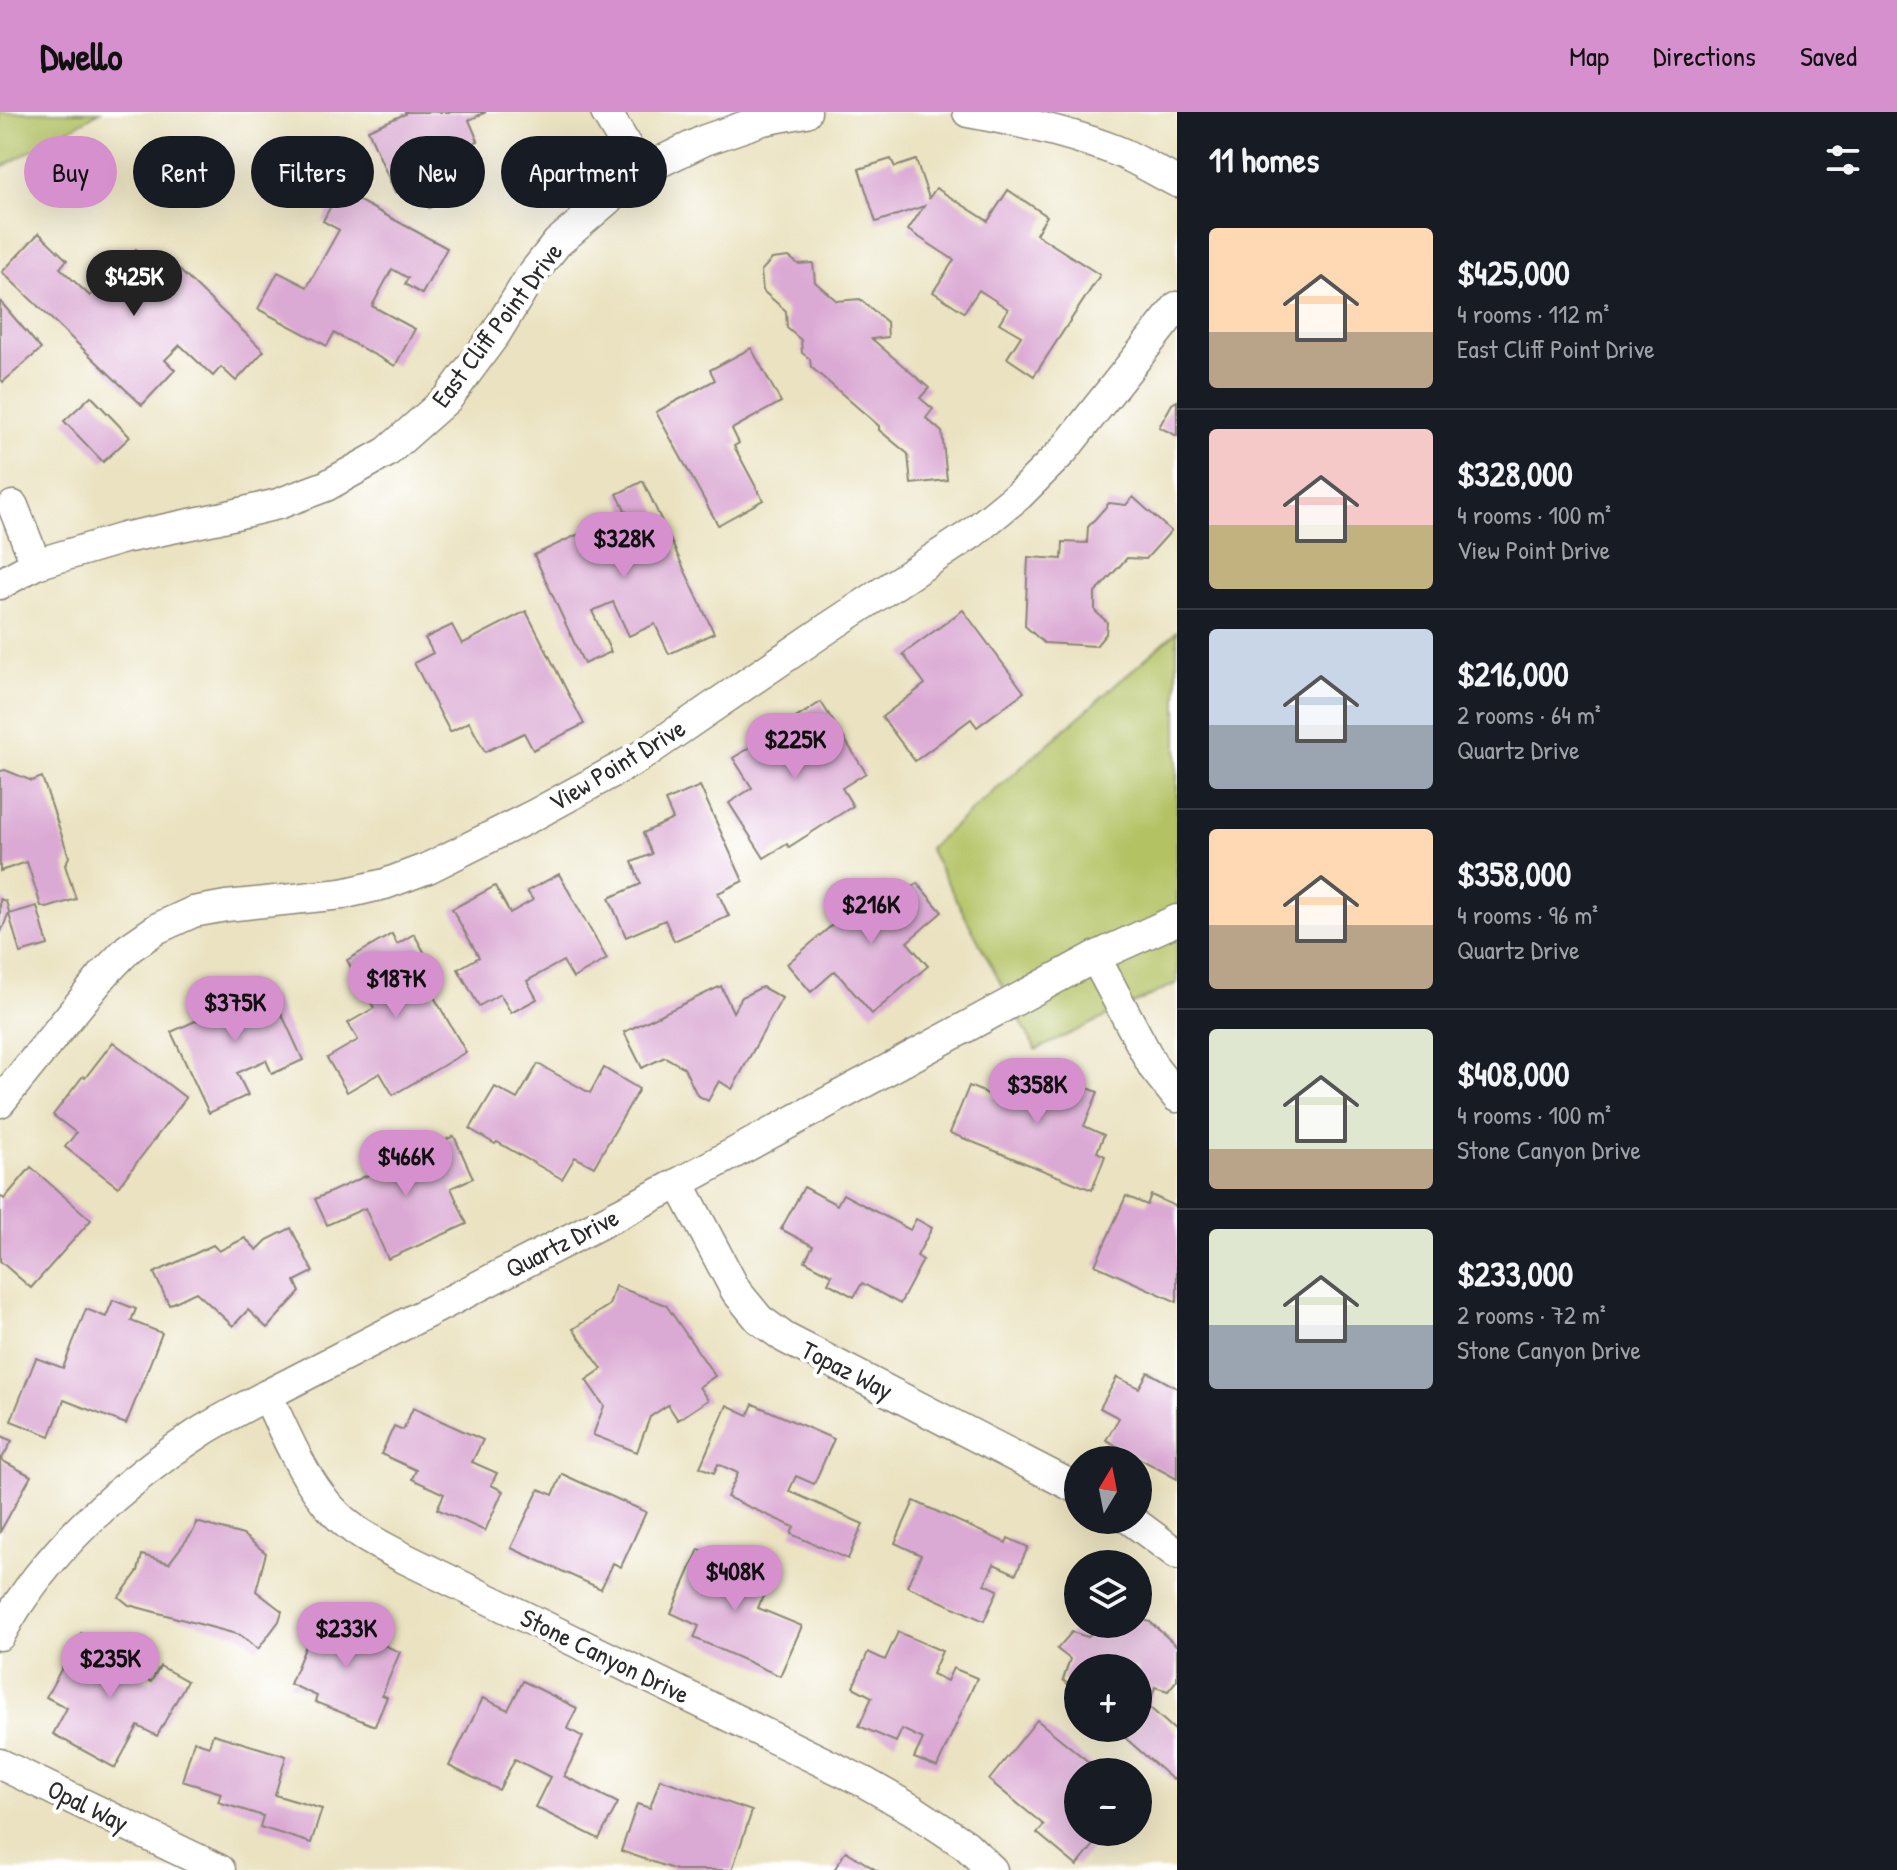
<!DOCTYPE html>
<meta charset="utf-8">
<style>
:root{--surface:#171b24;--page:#20242c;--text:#f1f3f6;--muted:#9ea1a6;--line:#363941;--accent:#d690ce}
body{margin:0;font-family:"Patrick Hand",sans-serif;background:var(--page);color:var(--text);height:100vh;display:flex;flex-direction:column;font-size:30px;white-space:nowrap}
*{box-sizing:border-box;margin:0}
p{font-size:26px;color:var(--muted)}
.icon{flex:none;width:44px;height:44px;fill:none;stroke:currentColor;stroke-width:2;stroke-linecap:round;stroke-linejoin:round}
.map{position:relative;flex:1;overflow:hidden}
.panel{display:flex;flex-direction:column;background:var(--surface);width:720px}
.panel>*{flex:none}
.top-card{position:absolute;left:24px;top:24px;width:760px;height:72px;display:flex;gap:16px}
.needle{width:52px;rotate:10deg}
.controls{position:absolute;left:1064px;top:1334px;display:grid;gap:16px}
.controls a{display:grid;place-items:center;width:88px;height:88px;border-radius:50%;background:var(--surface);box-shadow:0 8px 32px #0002;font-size:40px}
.price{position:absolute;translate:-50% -68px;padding:0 18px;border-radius:28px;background:var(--accent);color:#111;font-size:26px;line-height:52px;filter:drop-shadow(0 2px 4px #0008)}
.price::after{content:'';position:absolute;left:50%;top:48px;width:24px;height:18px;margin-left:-12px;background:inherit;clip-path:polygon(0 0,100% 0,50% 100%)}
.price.current{background:#222;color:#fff}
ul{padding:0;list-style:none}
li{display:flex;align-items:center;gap:24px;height:200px;padding:0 32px}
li+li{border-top:2px solid var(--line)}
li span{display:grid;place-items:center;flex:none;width:224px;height:160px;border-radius:8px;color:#555}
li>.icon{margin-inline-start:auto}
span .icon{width:96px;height:96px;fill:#fffc;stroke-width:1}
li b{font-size:34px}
h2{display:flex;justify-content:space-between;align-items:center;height:96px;padding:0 32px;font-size:34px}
.chip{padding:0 28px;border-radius:36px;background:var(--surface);box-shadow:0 8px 32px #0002;font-size:28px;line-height:72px}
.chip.current{background:var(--accent);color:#111}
header{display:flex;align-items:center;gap:48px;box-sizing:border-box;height:112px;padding:0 40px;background:var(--accent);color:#111}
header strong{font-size:38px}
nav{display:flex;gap:44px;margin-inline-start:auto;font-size:28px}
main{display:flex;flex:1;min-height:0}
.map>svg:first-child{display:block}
.green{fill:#b3c264;stroke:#6f7648;stroke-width:2}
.building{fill:#dbaad4}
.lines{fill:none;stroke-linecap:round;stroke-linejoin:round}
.minor-casing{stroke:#8a8676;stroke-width:33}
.minor{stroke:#fff;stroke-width:30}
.labels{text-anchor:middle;stroke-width:8;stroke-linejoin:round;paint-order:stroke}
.street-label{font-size:26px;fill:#2b2b2b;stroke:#fff}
</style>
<header>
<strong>Dwello</strong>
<nav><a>Map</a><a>Directions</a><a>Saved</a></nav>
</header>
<main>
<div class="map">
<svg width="1177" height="1758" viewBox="0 0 1177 1758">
<rect width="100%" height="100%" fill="#fff"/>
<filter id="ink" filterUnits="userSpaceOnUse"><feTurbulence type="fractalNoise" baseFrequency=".0125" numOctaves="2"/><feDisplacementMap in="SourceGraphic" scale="16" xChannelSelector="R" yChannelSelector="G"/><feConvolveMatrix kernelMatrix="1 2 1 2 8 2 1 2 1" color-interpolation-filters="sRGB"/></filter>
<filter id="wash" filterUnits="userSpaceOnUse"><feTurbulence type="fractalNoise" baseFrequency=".006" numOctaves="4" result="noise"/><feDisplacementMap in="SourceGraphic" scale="32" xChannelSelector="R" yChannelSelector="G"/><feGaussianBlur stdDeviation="1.8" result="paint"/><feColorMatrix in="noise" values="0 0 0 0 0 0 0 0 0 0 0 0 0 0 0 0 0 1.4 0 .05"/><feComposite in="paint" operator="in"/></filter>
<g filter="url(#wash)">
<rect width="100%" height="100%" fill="#eae2c0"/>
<g class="green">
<path d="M0,0h100l-100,56z"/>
<path d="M1177,519v352l-141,67 -107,-202z"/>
</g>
<g id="blocks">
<g class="building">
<path d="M405,0h81l-17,8 9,21 -16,7 17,39 -50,21 -11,-25 -23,10 -27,-63 37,-16z"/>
<path d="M891,47l4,8 21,-7 13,38 7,-10 52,33 20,-31 39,26 -11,18 64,41 -66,101 -27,-18 14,-22 -22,-13 9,-14 -29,-19 -15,22 -31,-20 21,-32 -46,-30 16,-24 -48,16 -17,-53z"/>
<path d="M339,78l108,58 -25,46 -17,-10 3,-6 -16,-9 -20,37 43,23 -20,37 -61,-33 -7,13 -69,-37 20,-37 29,15 32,-57 -16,-9z"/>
<path d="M39,121l28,27 -7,8 30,28 46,-47 26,25 10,-11 92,88 -28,30 -15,-14 -8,9 -33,-31 -15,15 10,10 -33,35 -140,-133z"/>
<path d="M789,145l9,7 15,-1 2,19 22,19 23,-2 27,23 1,15 -16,2 57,49 -9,10 13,11 -7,9 16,14 5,48 -36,4 -3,-30 -29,-24v-4l-68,-59 -1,-8 -8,-6 -1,-13 -14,-12 -1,-17 -23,-20 -2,-20 11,-12z"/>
<path d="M0,189l41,48 -38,33 -3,-4z"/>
<path d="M751,236l30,54 -49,27 7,14 -5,3 29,54 -45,25 -62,-113 59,-32 -5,-10z"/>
<path d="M91,284l39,41 -27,25 -39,-41z"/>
<path d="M1177,289v35l-18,-9 13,-23z"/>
<path d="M643,369l71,152 -45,21 -14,-30 -26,12 -16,-34 -21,9 19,41 -27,12 -50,-109 92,-43 -9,-18z"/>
<path d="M1133,385l38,34 -25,28 -19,-1 -32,35v18l12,11 -1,12 -10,12 -52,-3 -19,-17 3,-69 34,2 1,-17 24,1 1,-16 21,-24 17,2z"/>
<path d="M963,498l61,82 -47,35 -6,-8 -56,42 -33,-44 43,-33 -22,-30z"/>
<path d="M526,499l58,113 -51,26 -9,-17 -39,19 -16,-30 -19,10 -36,-69 19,-10 -8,-15 27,-13 10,19z"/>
<path d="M821,590l45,71 -24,15 11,18 -64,41 -2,-3 -23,14 -35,-55 23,-15 -19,-30z"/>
<path d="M5,658l27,11 10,-4 27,80 -4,8 11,34 -29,9 -6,-2 -14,-44 -27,9v-100z"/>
<path d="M700,674l43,95 -25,12 11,23 -55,25 -9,-21 -39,17 -17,-39 32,-14 -9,-22 20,-8 -9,-21 30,-14 -8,-18z"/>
<path d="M559,762l48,85 -34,19 -10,-17 -36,20 10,18 -26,14 -11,-19 -21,12 -21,-37 21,-12 -27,-48 43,-23 15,27 23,-13 -6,-9z"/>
<path d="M883,769l15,18 19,-16 25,29 -35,30 21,24 -56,48 -37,-43 -24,21 -24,-28z"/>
<path d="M0,787l6,2 3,11 -9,23z"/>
<path d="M37,794l11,39 -28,8 -11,-39z"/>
<path d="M392,822l5,10 17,-10 22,39 -20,11 6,10 8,-4 36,62 -73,43 -13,-22 -33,19 -20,-34 31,-18 -10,-17 26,-15 -27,-48z"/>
<path d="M249,868l10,22 14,-7 30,65 -31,14 -6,-14 -29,13 11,22 -39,18 -38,-81 49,-22 -6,-13z"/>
<path d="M721,874l12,26 9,-15 20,-10 20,11 -50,91 -13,-8 -11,20 -11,-6 -13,-27 -19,-11 -23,11 -18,-36z"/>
<path d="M113,930l73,56 -68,89 -53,-40 11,-14 -23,-18 30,-39 2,2z"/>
<path d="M1026,951l72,29 -14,34 20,9 -7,17 8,4 -13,34 -142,-57 19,-47 41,17z"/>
<path d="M538,952l52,29 14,-25 35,21 -45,78 -19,-10 -13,22 -65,-37 -2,2 -25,-15 25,-42 22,12z"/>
<path d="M454,1024l19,42 -22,10 16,36 -79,35 -23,-51 -38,17 -12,-26z"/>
<path d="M31,1055l60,53 -60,68 -31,-27v-65l4,3z"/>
<path d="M804,1075l33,18 6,-11 67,36 6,-11 16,9 -15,28 6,4 -23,44 -38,-21 -8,14 -26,-14 4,-8 -27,-14 8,-15 -32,-17z"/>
<path d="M1151,1083l26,12v95l-82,-37 31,-69 21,9z"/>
<path d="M291,1116l22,44 -18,9 5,11 -33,36 -19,-18 -15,16 -37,-34 -27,13 -15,-32 59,-28 6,6 26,-13 12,12 10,-10z"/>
<path d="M615,1174l51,19 49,71 -16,11 9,13 -30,20 -10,-15 -18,12 -13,35 -44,-17 11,-29 -18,-26 16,-11 -29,-40 36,-24z"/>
<path d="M113,1188l23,9 -5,12 31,12 -36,91 -62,-24 -14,36 -39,-15 25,-63 27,10 23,-59 20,8z"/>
<path d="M1148,1260l29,16v91l-71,-39 13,-22 -19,-10 17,-31 22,11z"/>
<path d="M753,1292l81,35 -20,45 -18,-8 -7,15 74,33 -15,35 -57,-25 3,-7 -67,-30 11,-24 -20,-9 -4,9 -14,-6 27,-62 21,10z"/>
<path d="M413,1296l70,32 -11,22 25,11 -6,12 12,6 -18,40 -48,-22 7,-15 -32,-15 4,-9 -35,-16 13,-28 9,4z"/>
<path d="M0,1323l12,6 -11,19 30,16 -31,56z"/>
<path d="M562,1362l84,38 -25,55 -8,-4 -12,26 -90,-41 28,-59 14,6z"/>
<path d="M914,1389l92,42 2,-5 20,9 -12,27 -22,-10 -9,20 13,6 -14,31 -77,-35 14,-31 -26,-12z"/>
<path d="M196,1410l47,13 23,18 -10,38 26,20 -3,10 -21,28 -18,-14 -111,-30 -10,-8 19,-26 4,-16 27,8 25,-33z"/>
<path d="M699,1437l71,30 -12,29 44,18 -22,50 -86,-38 5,-12 -28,-13z"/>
<path d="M331,1497l24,10 -5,12 50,21 -18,43 5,2 -12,29 -60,-24 2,-6 -27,-12 22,-53 8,4z"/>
<path d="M1138,1506l12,4 27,24v34l-9,11 -13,-4 -6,20 28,25v44l-4,4 -50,-44 2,-8h13v-60h-60v25l-15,-13 7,-21 -13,-10 15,-17 16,5 12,-13h38z"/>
<path d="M898,1520l44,19 -10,23 15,7 6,-13 24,10 -40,89 -23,-9 9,-19 -21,-10 -6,13 -37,-16 13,-29 -19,-10 15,-35 17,8z"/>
<path d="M81,1521l64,35 -5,9 11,5 9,-16 27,15 -30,55 -19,-10 -23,42 -62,-34 14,-26 -21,-11z"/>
<path d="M523,1569l54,27 -10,20 16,9 -19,39 54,27 -19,36 -64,-32 15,-30 -35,-18 -16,31 -50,-24 34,-68 25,12z"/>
<path d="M1037,1608l64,52h-23v60h26l-27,34 -40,-33 7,-8 -55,-45z"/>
<path d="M213,1622l73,22 -11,39 47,14 -11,34 -51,-16 3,-11 -45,-14 3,-9 -39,-12 12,-40 15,5z"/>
<path d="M660,1667l92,32 -20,59h-56l-55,-19 16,-47 13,4z"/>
<path d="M846,1739l30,19h-42z"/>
</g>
</g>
</g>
<g filter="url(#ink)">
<use href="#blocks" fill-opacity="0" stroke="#8a8676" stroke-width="2"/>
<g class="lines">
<defs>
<g id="minor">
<path d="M606,0l35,59"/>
<path d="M968,0c50,9 101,20 149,39 20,8 40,21 60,31"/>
<path d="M13,394l23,58"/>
<path d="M0,472l36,-20 88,-26 95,-20 59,-14 48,-18 61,-34 61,-54 48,-65 34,-56 27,-34 84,-72 64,-31 58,-20 43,-8"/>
<path d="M1095,845l59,111 23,29"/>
<path d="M0,990l104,-128 25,-26 29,-20 35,-16 33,-6 116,-12 43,-10 43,-16 108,-54 102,-56 190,-130 143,-94 48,-39 44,-44 114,-144"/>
<path d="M679,1071l57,108 23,28 26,19 293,151"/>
<path d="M267,1283c23,48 43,103 88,135 15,11 33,19 49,28l460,224 49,28 53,35 26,25"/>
<path d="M1131,1408l46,34"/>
<path d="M0,1523c42,-81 127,-156 202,-204 21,-13 43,-24 65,-36l412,-212 416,-226 82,-37"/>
<path d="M0,1652l220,106"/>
</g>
</defs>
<use href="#minor" class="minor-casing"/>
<use href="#minor" class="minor"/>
</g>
</g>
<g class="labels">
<g class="street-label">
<text transform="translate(497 213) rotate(-53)" y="9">East Cliff Point Drive</text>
<text transform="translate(617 653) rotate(-31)" y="9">View Point Drive</text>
<text transform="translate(562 1131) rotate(-27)" y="9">Quartz Drive</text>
<text transform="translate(847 1258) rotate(27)" y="9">Topaz Way</text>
<text transform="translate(605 1544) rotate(26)" y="9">Stone Canyon Drive</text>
<text transform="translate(88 1694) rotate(26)" y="9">Opal Way</text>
</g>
</g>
</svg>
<div class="controls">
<a><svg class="needle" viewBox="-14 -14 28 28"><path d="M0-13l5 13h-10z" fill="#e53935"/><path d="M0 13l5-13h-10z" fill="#9ea1a6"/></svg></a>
<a><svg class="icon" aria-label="layers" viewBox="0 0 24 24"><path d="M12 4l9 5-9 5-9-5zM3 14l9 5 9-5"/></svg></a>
<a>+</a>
<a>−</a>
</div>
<b class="price current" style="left:134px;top:206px">$425K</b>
<b class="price" style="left:624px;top:468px">$328K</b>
<b class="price" style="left:795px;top:669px">$225K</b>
<b class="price" style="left:871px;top:834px">$216K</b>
<b class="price" style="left:396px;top:908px">$187K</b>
<b class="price" style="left:235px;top:932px">$375K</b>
<b class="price" style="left:1037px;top:1014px">$358K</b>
<b class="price" style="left:406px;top:1086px">$466K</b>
<b class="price" style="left:735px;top:1501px">$408K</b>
<b class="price" style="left:346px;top:1558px">$233K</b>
<b class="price" style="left:110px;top:1588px">$235K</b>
<div class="top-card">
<a class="chip current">Buy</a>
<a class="chip">Rent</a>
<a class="chip">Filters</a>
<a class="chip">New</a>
<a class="chip">Apartment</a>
</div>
</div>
<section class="panel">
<h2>11 homes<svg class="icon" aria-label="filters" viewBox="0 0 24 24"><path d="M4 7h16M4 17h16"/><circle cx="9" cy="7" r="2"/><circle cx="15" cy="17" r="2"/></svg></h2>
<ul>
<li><span style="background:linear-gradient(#ffd9b3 65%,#b9a48a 0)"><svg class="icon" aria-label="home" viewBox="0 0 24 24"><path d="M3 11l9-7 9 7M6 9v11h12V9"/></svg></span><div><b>$425,000</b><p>4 rooms · 112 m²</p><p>East Cliff Point Drive</p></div></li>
<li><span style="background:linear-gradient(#f6c9c9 60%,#c2b280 0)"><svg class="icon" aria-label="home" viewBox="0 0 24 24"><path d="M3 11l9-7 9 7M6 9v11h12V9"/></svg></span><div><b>$328,000</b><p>4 rooms · 100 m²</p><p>View Point Drive</p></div></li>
<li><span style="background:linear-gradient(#c9d6e8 60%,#9aa5b1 0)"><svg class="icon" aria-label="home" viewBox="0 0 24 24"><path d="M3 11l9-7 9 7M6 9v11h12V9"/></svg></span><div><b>$216,000</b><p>2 rooms · 64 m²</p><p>Quartz Drive</p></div></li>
<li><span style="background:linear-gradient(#ffd9b3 60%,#b9a48a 0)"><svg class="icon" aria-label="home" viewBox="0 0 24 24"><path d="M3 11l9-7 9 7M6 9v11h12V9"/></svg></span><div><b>$358,000</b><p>4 rooms · 96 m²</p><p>Quartz Drive</p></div></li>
<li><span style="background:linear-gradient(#dfe7d0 75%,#b9a48a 0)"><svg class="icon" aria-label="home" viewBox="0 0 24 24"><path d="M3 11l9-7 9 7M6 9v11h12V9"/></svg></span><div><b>$408,000</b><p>4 rooms · 100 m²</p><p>Stone Canyon Drive</p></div></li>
<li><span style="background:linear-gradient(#dfe7d0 60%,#9aa5b1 0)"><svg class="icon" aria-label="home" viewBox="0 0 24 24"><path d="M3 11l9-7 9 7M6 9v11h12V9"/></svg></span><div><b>$233,000</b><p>2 rooms · 72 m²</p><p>Stone Canyon Drive</p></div></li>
</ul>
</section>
</main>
